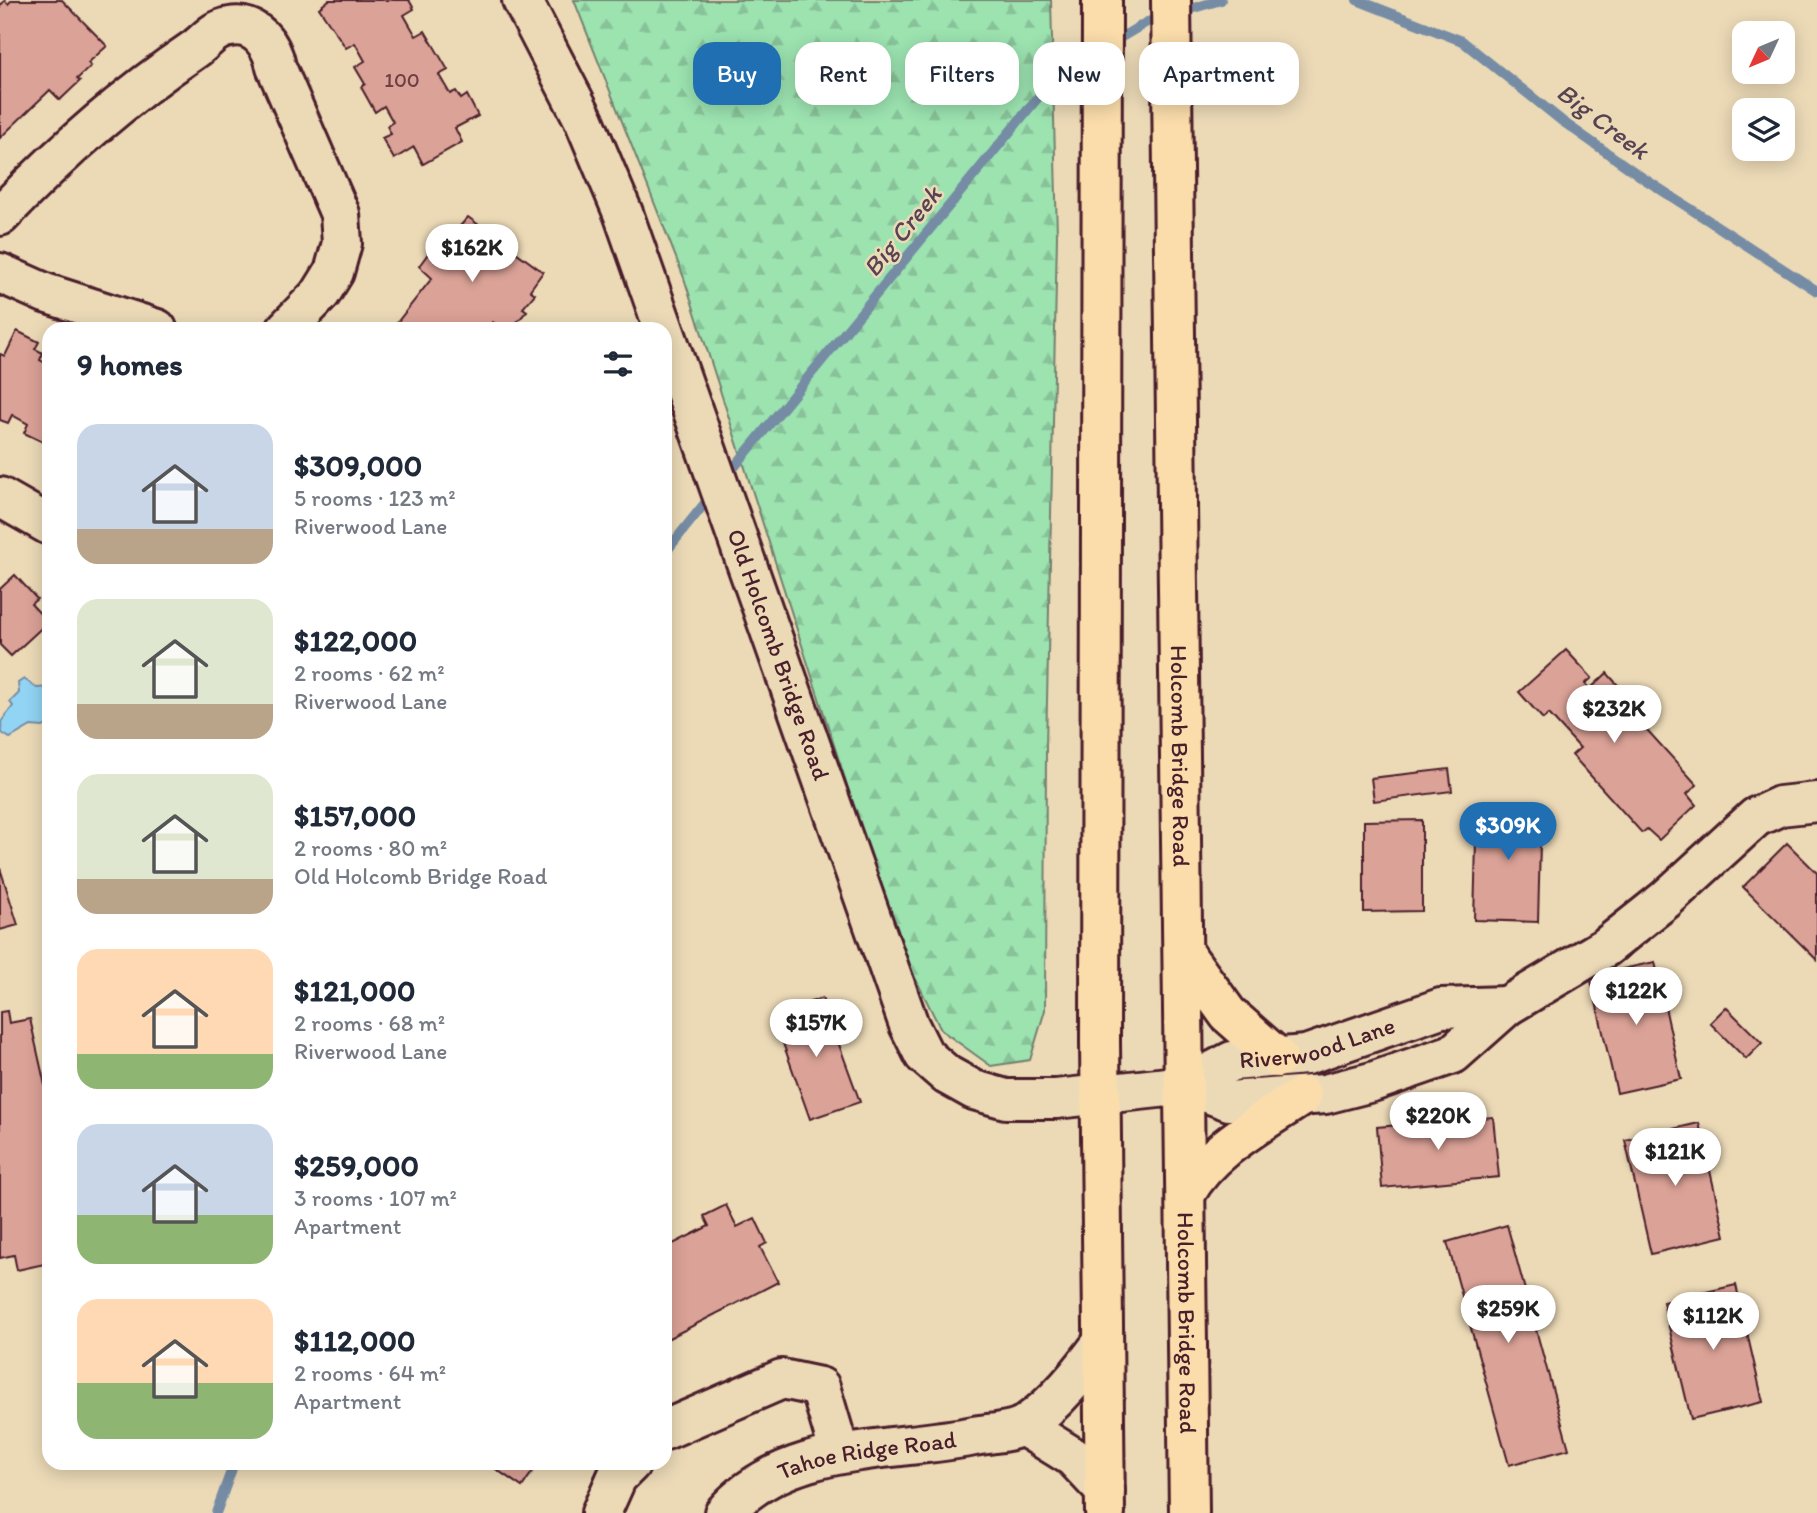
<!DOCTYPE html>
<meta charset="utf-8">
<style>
:root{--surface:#fff;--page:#f2f2f3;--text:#1f2937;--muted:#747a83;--accent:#1f6fb2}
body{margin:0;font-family:Itim,sans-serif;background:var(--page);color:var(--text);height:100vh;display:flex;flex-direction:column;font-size:26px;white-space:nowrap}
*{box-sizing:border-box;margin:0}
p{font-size:23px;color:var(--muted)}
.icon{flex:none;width:38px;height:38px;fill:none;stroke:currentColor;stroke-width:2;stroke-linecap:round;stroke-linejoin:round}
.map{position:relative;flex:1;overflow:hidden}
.panel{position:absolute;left:42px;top:322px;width:630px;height:1148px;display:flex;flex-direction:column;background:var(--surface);border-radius:21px;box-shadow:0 4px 18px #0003}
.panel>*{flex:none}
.banner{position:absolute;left:693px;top:42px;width:665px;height:63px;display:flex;gap:14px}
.needle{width:46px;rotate:226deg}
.controls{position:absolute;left:1732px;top:21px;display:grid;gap:14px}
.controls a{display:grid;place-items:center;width:63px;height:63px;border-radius:14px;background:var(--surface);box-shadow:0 4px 18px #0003;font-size:35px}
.price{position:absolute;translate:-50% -60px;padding:0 16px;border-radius:24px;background:#fff;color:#222;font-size:23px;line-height:46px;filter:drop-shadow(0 2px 4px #0008)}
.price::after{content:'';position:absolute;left:50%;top:42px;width:21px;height:16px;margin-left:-10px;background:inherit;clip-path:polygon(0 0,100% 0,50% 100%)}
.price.current{background:var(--accent);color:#fff}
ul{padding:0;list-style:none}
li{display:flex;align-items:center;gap:21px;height:175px;padding:0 35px}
li span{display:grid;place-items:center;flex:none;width:196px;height:140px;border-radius:21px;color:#555}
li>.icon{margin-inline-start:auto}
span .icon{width:84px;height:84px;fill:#fffc;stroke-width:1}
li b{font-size:30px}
h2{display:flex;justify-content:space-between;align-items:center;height:84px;padding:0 35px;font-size:30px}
.pill{padding:0 24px;border-radius:21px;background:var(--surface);box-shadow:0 4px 18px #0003;font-size:24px;line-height:63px}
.pill.current{background:var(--accent);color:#fff}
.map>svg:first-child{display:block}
.forest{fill:url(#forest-firs);stroke:#73816e;stroke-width:2}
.water{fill:#92d4f4;stroke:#758ca4;stroke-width:2}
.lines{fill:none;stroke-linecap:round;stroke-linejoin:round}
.stream{stroke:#758ca4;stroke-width:10}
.building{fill:#dba297;stroke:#4a1f2b;stroke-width:2}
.minor-casing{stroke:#4a1f2b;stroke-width:44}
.major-casing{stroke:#4a1f2b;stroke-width:44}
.minor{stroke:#ecdab7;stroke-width:38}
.major{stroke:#fbddab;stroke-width:38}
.labels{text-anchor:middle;stroke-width:5;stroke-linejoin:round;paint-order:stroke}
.number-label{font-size:21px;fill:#6e4046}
.street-label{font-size:24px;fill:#4a1f2b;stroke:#ecdab7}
.water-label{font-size:26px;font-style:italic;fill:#584353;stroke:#ecdab7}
</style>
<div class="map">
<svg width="1817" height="1513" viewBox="0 0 1817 1513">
<defs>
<pattern id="forest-firs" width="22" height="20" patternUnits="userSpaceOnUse" patternTransform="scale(1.75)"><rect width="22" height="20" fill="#9ce3b0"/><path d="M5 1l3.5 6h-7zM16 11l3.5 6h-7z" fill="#88c298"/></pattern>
</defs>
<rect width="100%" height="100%" fill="#ecdab7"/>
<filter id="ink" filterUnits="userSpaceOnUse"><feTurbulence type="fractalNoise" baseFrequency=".0143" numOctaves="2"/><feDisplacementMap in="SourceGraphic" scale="14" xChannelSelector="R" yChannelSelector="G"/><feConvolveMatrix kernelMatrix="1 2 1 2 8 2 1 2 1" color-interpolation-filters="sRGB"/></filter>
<g filter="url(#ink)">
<path class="forest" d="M574,0h477l6,236 -11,512 -1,262 -15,50 -39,6 -50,-36 -44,-89 -213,-663z"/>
<path class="water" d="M24,679l13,9 12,-1v37l-6,3 -12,-1 -21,12 -8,-5 -1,-11 12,-16 -3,-4 9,-9 -1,-10z"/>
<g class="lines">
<g class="stream">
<path d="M1357,0l105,41 100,80 81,57 174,113"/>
<path d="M1180,12l41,-12"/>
<path d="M1110,44l37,-22 15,-4"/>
<path d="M727,476l327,-398 38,-22"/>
<path d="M665,553l48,-60"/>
<path d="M216,1513l18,-50"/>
</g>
</g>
<g class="building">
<path d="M5,0l3,4 4,-4h50l45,46 -19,17 3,3 -14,13 3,2 -20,19 -10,-10 -50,48v-132z"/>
<path d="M329,0h80l5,9 -10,6 12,21 9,-5 23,39 -9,5 11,19 6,-3 5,8 6,-4 11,21 -23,12 7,14 -39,22 -9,-17 -20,12 -12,-21 9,-4 -4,-8 6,-4 -9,-16 -9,6 -14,-25 4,-3 -10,-17 10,-6 -10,-18 -9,5 -27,-40z"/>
<path d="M468,217l75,55 -13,18 5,4 -12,14 4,3 -16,18h-9l-9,-7 -6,7h-95l40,-51 -13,-12 16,-22 3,3 13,-17 3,3z"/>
<path d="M17,331l22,11 -4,7 8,4 -3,7 9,5v80l-25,-12 4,-9 -16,-9 -4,8 -8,-3v-66l5,2z"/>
<path d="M15,575l22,24 -6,5 17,18 -37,34 -11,-11v-56z"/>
<path d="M1566,650l26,28 -7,6 5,5 17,-16 28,31 -6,6 68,75 -10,9 9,11 -37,35 -12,-11 -5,4 -70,-78 8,-7 -31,-34 -6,5 -24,-27z"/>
<path d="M1449,769l3,22 -78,10 -3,-23z"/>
<path d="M1477,803h64l-3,119 -64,-2z"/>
<path d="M1422,820v91l-58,1v-91z"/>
<path d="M1787,843l30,30v87l-74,-73z"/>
<path d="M0,868l18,57 -18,5z"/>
<path d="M1655,962l26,117 -64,14 -27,-117z"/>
<path d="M822,998l38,104 -50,17 -37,-104z"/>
<path d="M1726,1007l36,36 -16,16 -36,-36z"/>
<path d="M7,1011l2,12 21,-4 19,84v160l-32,7 -3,-15 -14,3v-246z"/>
<path d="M1493,1117l6,60 -117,11 -5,-61z"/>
<path d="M1699,1123l26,113 -74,18 -26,-114z"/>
<path d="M726,1205l11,22 18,-9 12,25 -7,4 18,35 -113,58v-97l2,4 42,-21 -5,-10z"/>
<path d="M1507,1225l62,224 -60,16 -62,-223z"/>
<path d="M1736,1285l27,117 -72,17 -28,-117z"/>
<path d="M487,1463h48l2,2 -15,22z"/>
</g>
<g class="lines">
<defs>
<g id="minor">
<path id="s1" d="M522,0l62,120 39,93 286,812 15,30 23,20 27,15 32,9h50l130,-14 46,-24 74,-6 135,-47 66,-2"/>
<path d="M0,216c59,-62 124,-119 195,-167 12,-9 19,-20 35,-22 26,-5 42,18 46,40l64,147 2,29 -8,29 -13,21 -35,36"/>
<path d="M0,273l45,20 112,36"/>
<path d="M0,497l49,28"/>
<path d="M1186,1085l43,16 96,-7 47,-12 81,-28 54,-48 99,-59 59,-47 91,-83 24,-11 37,-4"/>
<path d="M1023,1426l50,31 32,34"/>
<path d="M665,1430l117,-51 38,8 20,67"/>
<path d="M601,1513l16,-36 14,-14"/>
<path id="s2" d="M724,1513c63,-71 164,-60 250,-77 15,-3 39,-3 52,-12 30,-20 55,-52 77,-82"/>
</g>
<g id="major">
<path d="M1102,0l-2,1043 5,470"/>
<path id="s3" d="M1171,0l18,1513"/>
<path d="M1184,953l44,61 50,44"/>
<path d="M1186,1193c25,-44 76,-70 116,-97"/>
</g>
</defs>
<use href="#minor" class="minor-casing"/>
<use href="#major" class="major-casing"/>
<use href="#minor" class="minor"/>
<use href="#major" class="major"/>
</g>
</g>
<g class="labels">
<g class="number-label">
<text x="402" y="87">100</text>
</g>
<g class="street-label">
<text dy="8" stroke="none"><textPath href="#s1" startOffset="704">Old Holcomb Bridge Road</textPath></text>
<text dy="8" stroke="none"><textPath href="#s3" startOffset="756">Holcomb Bridge Road</textPath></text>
<text dy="8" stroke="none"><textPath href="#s1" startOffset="1545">Riverwood Lane</textPath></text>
<text dy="8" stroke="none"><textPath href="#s3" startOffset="1323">Holcomb Bridge Road</textPath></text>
<text dy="8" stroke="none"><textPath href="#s2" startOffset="159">Tahoe Ridge Road</textPath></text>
</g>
<g class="water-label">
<text transform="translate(1603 121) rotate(37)" y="9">Big Creek</text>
<text transform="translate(902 231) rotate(-51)" y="9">Big Creek</text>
</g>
</g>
</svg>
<div class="controls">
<a><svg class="needle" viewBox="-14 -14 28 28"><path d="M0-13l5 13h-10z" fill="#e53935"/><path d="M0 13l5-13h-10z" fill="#747a83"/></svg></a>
<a><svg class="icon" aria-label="layers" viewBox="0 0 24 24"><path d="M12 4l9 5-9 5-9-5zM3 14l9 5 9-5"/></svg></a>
</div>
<b class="price" style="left:472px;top:284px">$162K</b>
<b class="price" style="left:1614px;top:745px">$232K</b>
<b class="price current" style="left:1508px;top:862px">$309K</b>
<b class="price" style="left:1636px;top:1027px">$122K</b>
<b class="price" style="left:816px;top:1059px">$157K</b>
<b class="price" style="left:1438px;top:1152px">$220K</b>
<b class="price" style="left:1675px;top:1188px">$121K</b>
<b class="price" style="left:1508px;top:1345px">$259K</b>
<b class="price" style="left:1713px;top:1352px">$112K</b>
<div class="banner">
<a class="pill current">Buy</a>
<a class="pill">Rent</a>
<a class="pill">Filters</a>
<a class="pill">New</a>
<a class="pill">Apartment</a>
</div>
<section class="panel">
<h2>9 homes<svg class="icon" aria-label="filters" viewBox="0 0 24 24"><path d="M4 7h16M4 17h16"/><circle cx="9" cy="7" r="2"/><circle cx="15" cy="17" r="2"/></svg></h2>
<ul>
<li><span style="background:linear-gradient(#c9d6e8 75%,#b9a48a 0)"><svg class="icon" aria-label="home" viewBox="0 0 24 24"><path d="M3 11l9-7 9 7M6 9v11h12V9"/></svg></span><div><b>$309,000</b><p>5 rooms · 123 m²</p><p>Riverwood Lane</p></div></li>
<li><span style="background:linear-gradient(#dfe7d0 75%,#b9a48a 0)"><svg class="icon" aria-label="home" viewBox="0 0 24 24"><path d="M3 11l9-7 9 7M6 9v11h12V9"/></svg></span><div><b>$122,000</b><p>2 rooms · 62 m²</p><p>Riverwood Lane</p></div></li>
<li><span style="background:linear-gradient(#dfe7d0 75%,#b9a48a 0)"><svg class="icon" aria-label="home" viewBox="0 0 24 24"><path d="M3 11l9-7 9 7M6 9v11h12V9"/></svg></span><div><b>$157,000</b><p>2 rooms · 80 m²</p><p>Old Holcomb Bridge Road</p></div></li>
<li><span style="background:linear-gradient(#ffd9b3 75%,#8fb573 0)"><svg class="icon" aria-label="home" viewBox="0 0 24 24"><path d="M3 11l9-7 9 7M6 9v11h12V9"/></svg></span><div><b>$121,000</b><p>2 rooms · 68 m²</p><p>Riverwood Lane</p></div></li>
<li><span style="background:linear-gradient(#c9d6e8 65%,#8fb573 0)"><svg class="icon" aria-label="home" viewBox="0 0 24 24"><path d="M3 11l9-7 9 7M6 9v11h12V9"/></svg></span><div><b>$259,000</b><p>3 rooms · 107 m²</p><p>Apartment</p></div></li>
<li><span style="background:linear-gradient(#ffd9b3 60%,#8fb573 0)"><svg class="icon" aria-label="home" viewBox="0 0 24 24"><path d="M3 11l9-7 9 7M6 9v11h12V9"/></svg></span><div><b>$112,000</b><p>2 rooms · 64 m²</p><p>Apartment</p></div></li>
</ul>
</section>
</div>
